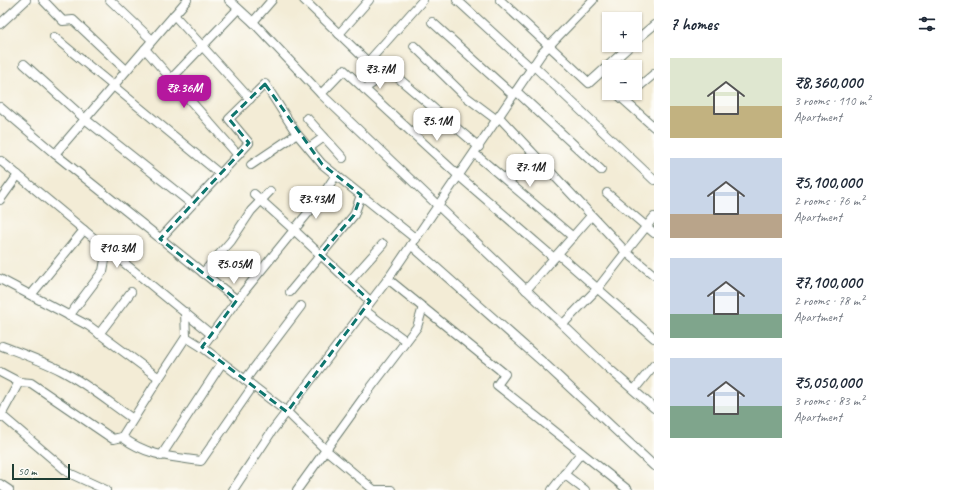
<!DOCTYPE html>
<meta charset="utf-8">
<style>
:root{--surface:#fff;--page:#f6f6f7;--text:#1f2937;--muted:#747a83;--accent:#b5179e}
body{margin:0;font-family:Caveat,sans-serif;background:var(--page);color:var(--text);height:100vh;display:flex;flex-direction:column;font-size:15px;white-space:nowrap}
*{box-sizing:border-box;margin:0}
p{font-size:13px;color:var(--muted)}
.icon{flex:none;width:22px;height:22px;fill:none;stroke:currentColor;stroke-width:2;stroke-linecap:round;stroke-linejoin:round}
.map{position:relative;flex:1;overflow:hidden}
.side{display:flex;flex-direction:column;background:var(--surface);width:300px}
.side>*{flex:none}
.buttons{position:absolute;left:602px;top:12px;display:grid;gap:8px}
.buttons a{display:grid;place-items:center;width:40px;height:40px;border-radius:0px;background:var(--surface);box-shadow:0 1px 3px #0004;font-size:20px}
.scale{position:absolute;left:12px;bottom:10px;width:58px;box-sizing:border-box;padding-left:4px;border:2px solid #1f3d34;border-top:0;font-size:11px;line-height:14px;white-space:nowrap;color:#1f3d34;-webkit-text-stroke:3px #fdfcf7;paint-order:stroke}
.price{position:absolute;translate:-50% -34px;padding:0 9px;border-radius:8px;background:#fff;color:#222;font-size:13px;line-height:26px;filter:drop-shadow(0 1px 2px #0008)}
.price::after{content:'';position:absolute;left:50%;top:24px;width:12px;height:9px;margin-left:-6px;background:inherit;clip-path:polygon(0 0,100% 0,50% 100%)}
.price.selected{background:var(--accent);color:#fff}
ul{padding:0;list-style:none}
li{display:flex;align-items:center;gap:12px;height:100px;padding:0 16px}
li span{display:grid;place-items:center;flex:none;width:112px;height:80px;border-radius:0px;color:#555}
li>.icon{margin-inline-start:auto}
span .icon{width:48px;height:48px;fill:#fffc;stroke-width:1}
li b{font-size:17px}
h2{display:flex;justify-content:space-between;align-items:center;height:48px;padding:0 16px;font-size:17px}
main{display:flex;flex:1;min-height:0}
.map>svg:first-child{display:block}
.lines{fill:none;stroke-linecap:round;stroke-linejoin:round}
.minor-casing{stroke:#697a6d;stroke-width:10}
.minor{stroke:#fff;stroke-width:8}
.marked{fill:none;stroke:#0f766e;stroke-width:3;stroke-dasharray:8 5;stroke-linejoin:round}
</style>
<main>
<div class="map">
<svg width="654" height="490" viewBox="0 0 654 490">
<rect width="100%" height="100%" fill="#fdfcf7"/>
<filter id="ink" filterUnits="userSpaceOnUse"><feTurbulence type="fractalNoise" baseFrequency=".025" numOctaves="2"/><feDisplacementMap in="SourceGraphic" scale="8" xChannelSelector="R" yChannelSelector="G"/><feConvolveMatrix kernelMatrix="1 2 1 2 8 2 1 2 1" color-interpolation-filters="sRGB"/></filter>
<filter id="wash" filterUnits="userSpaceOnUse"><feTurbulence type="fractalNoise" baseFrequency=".012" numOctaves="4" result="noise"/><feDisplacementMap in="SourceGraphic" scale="16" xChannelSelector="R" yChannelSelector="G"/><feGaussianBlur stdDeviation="0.9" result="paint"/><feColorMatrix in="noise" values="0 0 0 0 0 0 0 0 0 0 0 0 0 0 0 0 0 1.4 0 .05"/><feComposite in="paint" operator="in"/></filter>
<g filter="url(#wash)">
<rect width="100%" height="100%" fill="#f3ecd6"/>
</g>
<g filter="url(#ink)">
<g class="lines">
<defs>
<g id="minor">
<path d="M43,0l20,21 10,-1 53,50"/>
<path d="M110,0l42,40"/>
<path d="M229,0l24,22 68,72 285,272 48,42"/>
<path d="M304,0l64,62 17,13 12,2 82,70"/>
<path d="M457,0l74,68"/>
<path d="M500,0l89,83 42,-38"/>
<path d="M174,15l76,84"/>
<path d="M253,22l19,-22"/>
<path d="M432,22l81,73"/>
<path d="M0,24l26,-24"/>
<path d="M339,34l30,-34"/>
<path d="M54,37l166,137"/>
<path d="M635,41l19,-16"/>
<path d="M414,46l51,50 32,24"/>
<path d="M145,49l93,106"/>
<path d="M368,62l55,-62"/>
<path d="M24,64l61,55 107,85"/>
<path d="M533,65l121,115"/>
<path d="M171,79l67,-70"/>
<path d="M364,89l21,-14"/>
<path d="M635,90l19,-16"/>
<path d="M516,91l85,79"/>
<path d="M616,93l38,34"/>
<path d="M321,94l23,-24 115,106 95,82"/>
<path d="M0,107l55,47 182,146 -35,47 85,65 39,38 48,40"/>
<path d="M499,117l127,135 -28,36 -35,36"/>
<path d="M307,118l36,40"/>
<path d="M309,148l15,-11"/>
<path d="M55,154l132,-154"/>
<path d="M475,154l98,83"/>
<path d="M1,161l83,69"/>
<path d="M251,165l46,-31"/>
<path d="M607,193l47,40"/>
<path d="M254,194l40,36 28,-34 14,-21"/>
<path d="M0,200l18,-25"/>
<path d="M654,217l-28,35 28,23"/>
<path d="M160,239l89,-96 -20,-24 36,-35 32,50 25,30 94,75"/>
<path d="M411,245l135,120 108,101"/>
<path d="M558,254l96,84"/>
<path d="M203,273l28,-32 20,-30 19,-20"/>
<path d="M0,279l89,47 70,52 27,-41 16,10"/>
<path d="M388,279l117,95 -8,11 131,105"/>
<path d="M349,282l34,-38"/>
<path d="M526,290l65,-74"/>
<path d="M290,292l64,-77 7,-20"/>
<path d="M31,295l53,-65 128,105"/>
<path d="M237,300l57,-70 76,71"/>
<path d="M364,310l42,31"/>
<path d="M185,312l1,25"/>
<path d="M69,316l34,-45 4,-22"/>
<path d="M99,334l32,-42"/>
<path d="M2,346c21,8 41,15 60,25 25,13 48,32 71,48"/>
<path d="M0,372l19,10 -19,35"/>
<path d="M245,380l56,-74"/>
<path d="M19,382l12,1 82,56 9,-2 37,-59"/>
<path d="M634,390l20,-25"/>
<path d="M0,414l69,59 37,17"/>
<path d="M122,437c25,19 49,20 79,24l52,-75"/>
<path d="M161,456l61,-93"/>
<path d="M564,474l21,16"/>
<path d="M0,484l9,6"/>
<path d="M233,490l39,-59 116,-152 154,-226 51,-53"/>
<path d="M297,490l72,-100 48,-63 6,-20"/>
<path d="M374,490h17"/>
<path d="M552,490l29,-37"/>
</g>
</defs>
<use href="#minor" class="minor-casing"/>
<use href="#minor" class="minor"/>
</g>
</g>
<path class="marked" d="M265,84l57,80 39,31 -7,20 -34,40 50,46 -83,111 -85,-65 35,-47 -77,-61 89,-96 -20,-24z"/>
</svg>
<div class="buttons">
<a>+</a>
<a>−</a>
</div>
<div class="scale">50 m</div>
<b class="price" style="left:380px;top:90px">₹3.7M</b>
<b class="price selected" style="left:184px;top:109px">₹8.36M</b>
<b class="price" style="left:437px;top:142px">₹5.1M</b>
<b class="price" style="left:530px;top:188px">₹7.1M</b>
<b class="price" style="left:316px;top:220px">₹3.43M</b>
<b class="price" style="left:117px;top:269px">₹10.3M</b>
<b class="price" style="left:234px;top:285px">₹5.05M</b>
</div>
<section class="side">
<h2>7 homes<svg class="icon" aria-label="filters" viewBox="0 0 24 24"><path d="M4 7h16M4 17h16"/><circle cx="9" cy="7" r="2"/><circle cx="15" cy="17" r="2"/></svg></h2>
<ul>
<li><span style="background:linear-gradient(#dfe7d0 60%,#c2b280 0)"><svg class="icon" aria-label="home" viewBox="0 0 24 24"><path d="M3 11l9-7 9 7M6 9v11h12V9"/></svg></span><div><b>₹8,360,000</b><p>3 rooms · 110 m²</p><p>Apartment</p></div></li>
<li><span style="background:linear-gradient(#c9d6e8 70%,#b9a48a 0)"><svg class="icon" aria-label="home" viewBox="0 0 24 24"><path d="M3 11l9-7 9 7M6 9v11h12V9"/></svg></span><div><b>₹5,100,000</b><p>2 rooms · 76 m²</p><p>Apartment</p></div></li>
<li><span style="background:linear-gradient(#c9d6e8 70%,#7fa58c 0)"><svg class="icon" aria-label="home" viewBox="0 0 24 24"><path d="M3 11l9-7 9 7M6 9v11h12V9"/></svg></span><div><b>₹7,100,000</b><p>2 rooms · 78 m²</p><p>Apartment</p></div></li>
<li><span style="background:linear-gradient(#c9d6e8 60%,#7fa58c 0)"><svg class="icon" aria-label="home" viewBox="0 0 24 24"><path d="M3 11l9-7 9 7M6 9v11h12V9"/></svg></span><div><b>₹5,050,000</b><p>3 rooms · 83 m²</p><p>Apartment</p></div></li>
</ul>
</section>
</main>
